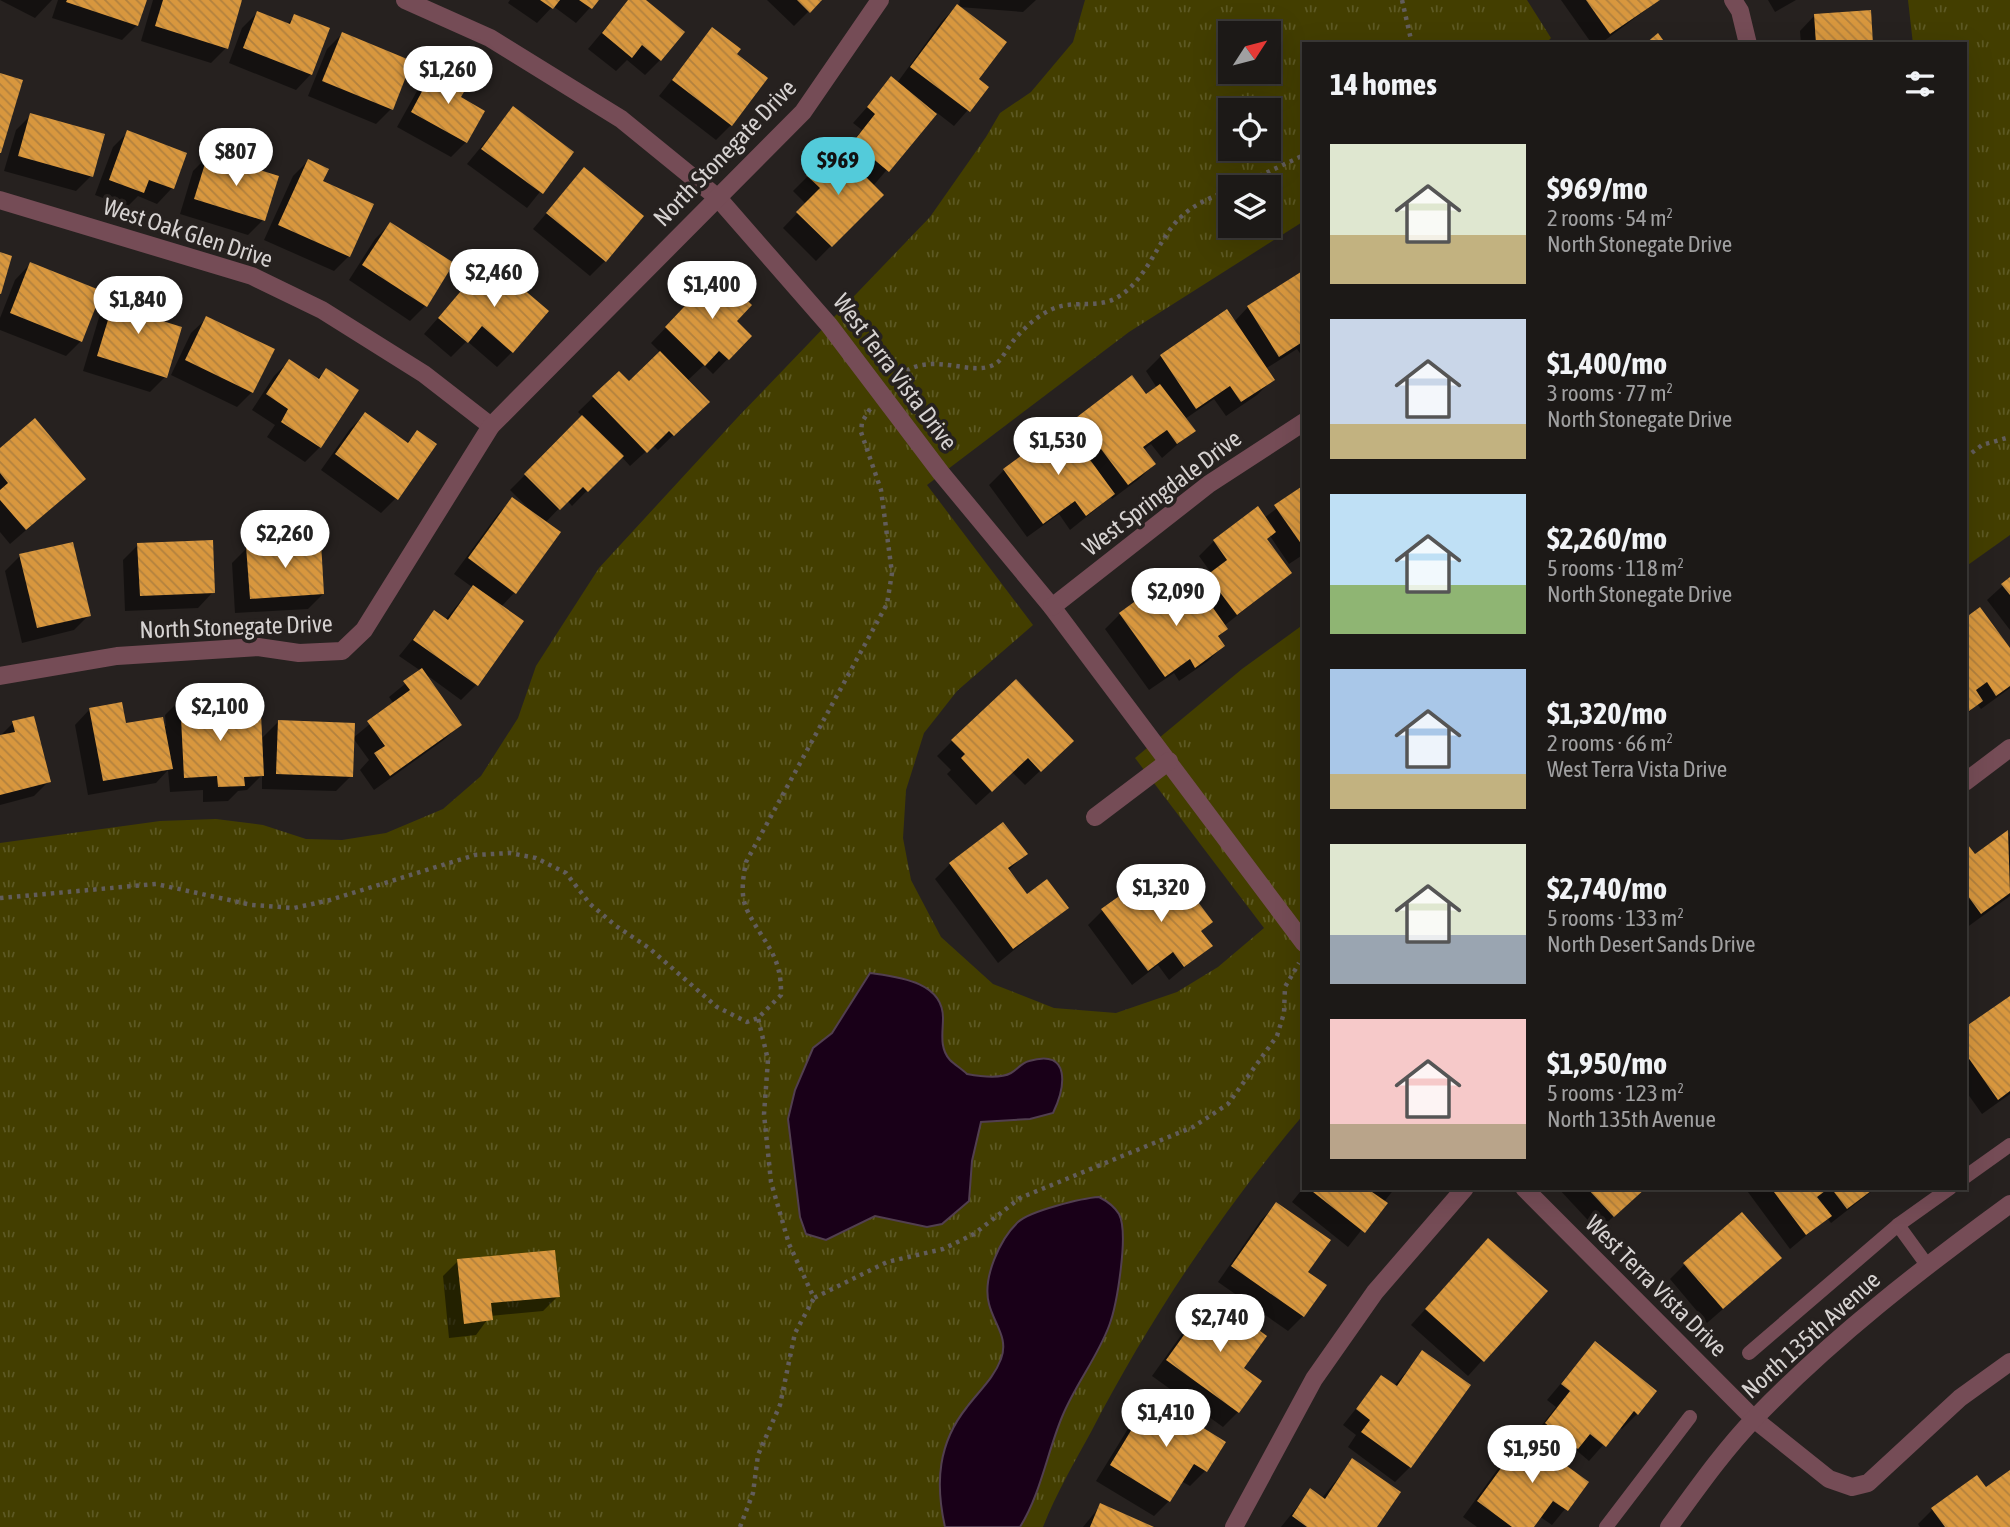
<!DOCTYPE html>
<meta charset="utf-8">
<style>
:root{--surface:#1c1917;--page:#252220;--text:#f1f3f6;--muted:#a0a0a1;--line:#3a3836;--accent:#53cbda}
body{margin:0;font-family:"Asap Condensed",sans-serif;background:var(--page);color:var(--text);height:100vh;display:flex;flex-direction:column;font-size:26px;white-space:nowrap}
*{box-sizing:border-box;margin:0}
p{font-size:23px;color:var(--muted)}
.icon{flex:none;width:38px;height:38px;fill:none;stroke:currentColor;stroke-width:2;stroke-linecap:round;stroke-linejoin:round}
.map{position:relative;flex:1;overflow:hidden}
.drawer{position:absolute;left:1302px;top:42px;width:665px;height:1148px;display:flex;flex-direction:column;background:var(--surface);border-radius:0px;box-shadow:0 7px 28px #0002,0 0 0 2px var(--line)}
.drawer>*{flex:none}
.needle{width:46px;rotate:54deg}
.tools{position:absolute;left:1218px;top:21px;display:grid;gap:14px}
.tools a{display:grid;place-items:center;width:63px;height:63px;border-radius:0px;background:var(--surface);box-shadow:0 7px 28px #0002,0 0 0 2px var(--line);font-size:35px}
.price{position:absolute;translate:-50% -60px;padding:0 16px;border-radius:24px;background:#fff;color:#222;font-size:23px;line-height:46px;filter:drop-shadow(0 2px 4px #0008)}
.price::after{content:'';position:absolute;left:50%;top:42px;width:21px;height:16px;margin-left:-10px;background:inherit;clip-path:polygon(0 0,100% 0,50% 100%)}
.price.on{background:var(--accent);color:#111}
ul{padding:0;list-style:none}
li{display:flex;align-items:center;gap:21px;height:175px;padding:0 28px}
li span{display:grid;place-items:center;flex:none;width:196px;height:140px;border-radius:0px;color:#555}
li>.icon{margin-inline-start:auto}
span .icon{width:84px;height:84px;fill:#fffc;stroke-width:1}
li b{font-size:30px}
h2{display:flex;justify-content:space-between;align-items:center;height:84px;padding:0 28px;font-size:30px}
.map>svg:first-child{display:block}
.grass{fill:url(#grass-tufts);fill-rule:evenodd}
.water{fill:#190018;stroke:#523f50;stroke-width:2}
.shadow{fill:#0007}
.building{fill:url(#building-back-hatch)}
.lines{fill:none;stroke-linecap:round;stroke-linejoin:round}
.path{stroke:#625d5b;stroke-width:4.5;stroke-dasharray:3.5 5;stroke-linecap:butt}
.service{stroke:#754c56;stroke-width:14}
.minor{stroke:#754c56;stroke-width:18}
.tertiary{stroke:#754c56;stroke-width:18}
.labels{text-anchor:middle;stroke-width:7;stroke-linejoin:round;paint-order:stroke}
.street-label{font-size:24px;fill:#d6d2d1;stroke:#26211f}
</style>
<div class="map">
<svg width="2010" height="1527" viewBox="0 0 2010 1527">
<defs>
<pattern id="grass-tufts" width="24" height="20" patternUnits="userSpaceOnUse" patternTransform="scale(1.75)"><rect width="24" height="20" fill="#433e00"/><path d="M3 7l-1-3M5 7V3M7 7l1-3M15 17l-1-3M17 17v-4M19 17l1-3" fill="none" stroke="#5d5924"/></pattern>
<pattern id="building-back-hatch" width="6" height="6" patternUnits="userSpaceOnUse" patternTransform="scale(1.75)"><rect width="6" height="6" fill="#d8973e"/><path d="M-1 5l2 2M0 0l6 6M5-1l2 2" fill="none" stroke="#b2813e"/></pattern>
</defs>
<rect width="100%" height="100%" fill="#26211f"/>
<g class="grass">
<path d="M1085,0h442l24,38 -6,6h-241v177l-175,111 -202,153 106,140 -76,66 -33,42 -18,57 -3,48 8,42 30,57 52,47 61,24 62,5 61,-21 41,-25 46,-39 -129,-170 107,-89 62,-45v490c-83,98 -154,204 -213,318 -17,31 -35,62 -48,95h-1043v-684l160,-22 56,-2 47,6 43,14 36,1 44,-7 57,-24 38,-33 37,-58 18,-52 63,-98 138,-150 193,-201 56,-80 14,-24 31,-21 42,-50zM1230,33h39v39h-39zM1230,110h39v39h-39zM1230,187h39v39h-39z"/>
<path d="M1908,0h102v535l-45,32v-523h-52z"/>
</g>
<g class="water">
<path d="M870,973c27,4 73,8 73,45 0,14 -4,30 7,42 5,5 12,9 17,14 11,2 33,5 44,-1 6,-3 10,-10 18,-12 43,-13 36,27 24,52l-23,6 -49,3 -9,39 -3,40 -27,23 -15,3 -52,-11 -49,24 -20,-6 -6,-17 -12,-98 7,-29 18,-42 19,-15z"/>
<path d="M1099,1197c8,4 15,9 20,17 10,19 -2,91 -10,112 -12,32 -34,59 -47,91 -15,36 -21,76 -42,110h-75c-10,-44 -7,-84 22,-120 12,-16 27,-29 34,-48 8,-21 -7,-35 -12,-55 -7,-26 11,-65 29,-82 12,-11 64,-24 81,-25z"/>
</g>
<g class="shadow">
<path d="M0,0h52l-17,18z"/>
<path d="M58,0h87l-8,25 -15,15 -70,-22z"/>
<path d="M153,0h88l-15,48 -15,15 -70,-22z"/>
<path d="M510,0h87l-21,23 -23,-17 -16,17 -29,-20z"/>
<path d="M629,0h14l17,60 -15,15 -18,-15 -11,11 -28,-22z"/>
<path d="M767,0h53l-26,26z"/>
<path d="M960,0h76l-13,12 -64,-5z"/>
<path d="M1561,0h98l-59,44h-8z"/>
<path d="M1768,0h28l-21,12z"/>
<path d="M957,6l19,74 11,8 -33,38 -18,-14 -63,74 8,9 -65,66 -33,-33 23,-24 -13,-13 42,-42 6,6 21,-25 -9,-7 39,-44 5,4 45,-62z"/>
<path d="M257,13l30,11 8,-8 16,58 -15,16 -67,-27 13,-35z"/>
<path d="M1815,15l57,29h-71l-1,-13z"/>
<path d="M712,30l22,25 -3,70 -15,15 -57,-44z"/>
<path d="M342,34l49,75 -15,15 -68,-28 19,-47z"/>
<path d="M436,69l23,29 24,13 -17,31 -15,15 -54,-30 24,-43z"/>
<path d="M513,108l59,44 -45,56 -60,-44z"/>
<path d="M31,115l60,61 -15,15 -72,-20 12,-41z"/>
<path d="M128,132l57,22 -13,34 -15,16 -19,-8 -11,11 -32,-12 18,-48z"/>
<path d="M208,156l55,64 -15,15 -68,-21 13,-43z"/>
<path d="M308,161l13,21 28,74 -15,15 -70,-31 29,-64z"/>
<path d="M584,169l21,92 -15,15 -57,-47z"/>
<path d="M390,224l35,82 -15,15 -61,-41 26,-41z"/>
<path d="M488,261l24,91 -15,15 -30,-26 -16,16 -27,-23z"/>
<path d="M30,264l51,77 -15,15 -66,-26v-12l15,-38z"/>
<path d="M1304,272v87l-7,-10 -32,20 7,11 -15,15 -31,21 -12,-17 -29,20 8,12 -31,27 -11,-14 -8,6 11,14 -15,15 -27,20 -1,-2 -41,33 -11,-16 -32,23 -38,-52 15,-15 62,-40 12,-12 68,-22 11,-8 -11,-17 15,-15 66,-45 7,11 14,-15z"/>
<path d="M118,289l47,88 -15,15 -67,-21 20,-67z"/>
<path d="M702,290l48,46 -37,38 -9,-9 -17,16 20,21 -49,48 -5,-5 -23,21 -9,-10 -49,50 -5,-6 -22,23 -30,69 -14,15 -25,78 -15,15 -37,-27 36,51 -15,15 -71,51 -14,-20 9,-10 -16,-22 41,-34 -5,-7 32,-26 -22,-15 35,-43 11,7 27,-33 -18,-13 44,-60 15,-15 14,8 -17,-17 73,-73 -5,-5 40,-39 11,11 32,-31 -10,-10z"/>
<path d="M207,318l65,32 -20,42 -15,15 -66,-32 20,-42z"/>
<path d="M289,361l27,19 10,-10 -6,77 -15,15 -38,-25 8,-12 -23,-15 22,-34z"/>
<path d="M365,414l41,30 11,-12 -21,66 -15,15 -60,-43 29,-41z"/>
<path d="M0,450l69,43 -59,51 -10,-12z"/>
<path d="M1304,488v66l-15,10 -19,-28 -4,4 24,33 -66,53 2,3 -9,9 6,8 -15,15 -29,20 -5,-8 -25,17 -44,-61 15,-15 42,-7 35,-19 15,-14 -13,-18 15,-15 43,-32 7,9z"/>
<path d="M138,545l75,47 -15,16 -73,3 -2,-51z"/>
<path d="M247,548l76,46 -15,15 -73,4 -3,-50z"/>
<path d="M20,556l69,59 -15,15 -52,13 -17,-72z"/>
<path d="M2010,579v51l-23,-30z"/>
<path d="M1965,620l45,31v37l-29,21 -4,-5 -12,12z"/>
<path d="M180,700l80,40 18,-18 73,54 -15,15 -74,-2v-14l-15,15 -9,1 -10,10 -25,1v-12l-33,2 -2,-22 -12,13 -68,12 -13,-70 15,-16 35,16 41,1 -1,-11z"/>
<path d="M13,723l36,58 -15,15 -34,9v-69z"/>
<path d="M952,741l104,15 -31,29 -13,-13 -36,33 -29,-31 4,-4 -14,-14z"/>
<path d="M2007,833l3,4v59l-44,32 -1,-84 9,13z"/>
<path d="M1025,854l-17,17 18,25 40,12 -68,55 -63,-84 15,-15z"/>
<path d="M1103,910l108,12 -11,10 10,14 -41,34 -11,-15 -26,20 -44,-60z"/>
<path d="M2010,999v95l-28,20 -17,-24v-61z"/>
<path d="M1304,1187v1h91l-47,59 -56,-45z"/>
<path d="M1558,1188h86l-46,43z"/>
<path d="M1745,1188h131l-45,35 -4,-5 -37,31z"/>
<path d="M1277,1204l29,69 -3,43 -15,15 -70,-49 43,-62z"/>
<path d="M1474,1255l71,36 -77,85 -57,-51z"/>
<path d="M458,1261l100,35 -15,15 -53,5 -14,19 -27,3 -6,-62z"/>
<path d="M1685,1264l79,9 -57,50 -37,-44z"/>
<path d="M1212,1298l30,70 -4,44 -15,15 -71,-51 45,-63z"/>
<path d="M1595,1343l42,71 -15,15 -3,-2 -30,34 -14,-12 -7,8 -3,9 22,16 -35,43 -13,-9 -7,11h-55l-14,-10 45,-62 15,-15 19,14 4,-4 -15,-11 25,-32 -9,-7z"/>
<path d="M1423,1353l-13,114 -15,15 -47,-35 8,-12 -13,-10 38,-48 13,9z"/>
<path d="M1152,1399l71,43 -18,29 -15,15 -9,-5 -12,20 -15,15 -58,-35 41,-67z"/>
<path d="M1352,1461l23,66h-94l29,-36 12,7z"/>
<path d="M2010,1472v55h-90l-2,-3 15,-15 52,-19z"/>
<path d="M1101,1505l49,22h-67z"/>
</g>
<g class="building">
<path d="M67,0h80l-9,26 -72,-24z"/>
<path d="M163,0h79l-14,49 -73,-23z"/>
<path d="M540,0h20l-7,9z"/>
<path d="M579,0h20l-7,9z"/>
<path d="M628,0h18l39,32 -24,29 -19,-16 -10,13 -30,-25z"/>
<path d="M797,0h25l-12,13z"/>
<path d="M1586,0h74l-50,34z"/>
<path d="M957,4l50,38 -28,37 10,8 -19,25 -60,-45z"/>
<path d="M1871,10l2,34h-57l-2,-30z"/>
<path d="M257,11l33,13 4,-10 36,14 -18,47 -69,-27z"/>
<path d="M712,27l29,22 -4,5 31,24 -36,48 -60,-46z"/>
<path d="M342,32l70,29 -19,49 -71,-29z"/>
<path d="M1658,33l8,11h-21z"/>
<path d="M435,67l33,18 -7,12 24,14 -18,32 -56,-31z"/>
<path d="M0,73l23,7 -22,73h-1z"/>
<path d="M891,76l46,38 -48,58 -36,-30 22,-28 -8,-7z"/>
<path d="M513,106l61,46 -31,42 -62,-45z"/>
<path d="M30,113l75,21 -12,43 -75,-21z"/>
<path d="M127,130l60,23 -13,36 -25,-9 -5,13 -35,-13z"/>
<path d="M835,146l49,49 -52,52 -36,-35 24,-24 -14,-13z"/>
<path d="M208,154l71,22 -14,45 -71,-22z"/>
<path d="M308,159l21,10 -6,12 51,23 -24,53 -72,-32z"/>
<path d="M584,167l60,49 -38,46 -60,-49z"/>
<path d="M390,222l64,41 -27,44 -65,-42z"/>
<path d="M0,252l12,4 -11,38h-1z"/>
<path d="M488,259l61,52 -36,42 -31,-27 -14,17 -30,-25z"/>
<path d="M30,262l72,29 -20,51 -72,-29z"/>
<path d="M1304,270v71l-25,16 -32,-51z"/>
<path d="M717,272l35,33 -15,16 15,15 -23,24 -10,-9 -14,15 -40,-39z"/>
<path d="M118,287l30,10 -5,18 39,12 -15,51 -70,-22z"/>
<path d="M1227,309l48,71 -34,22 -11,-16 -34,23 -36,-54z"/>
<path d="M206,316l69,33 -22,44 -68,-33z"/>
<path d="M660,351l50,51 -36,34 -5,-5 -22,22 -55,-57 27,-25 10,10z"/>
<path d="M289,359l30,20 7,-11 33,22 -38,58 -40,-26 7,-13 -22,-15z"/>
<path d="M1132,375l14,19 14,-10 36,47 -19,13 -10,-14 -24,17 13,17 -28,21 -51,-68z"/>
<path d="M365,412l43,31 9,-13 20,14 -39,56 -63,-46z"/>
<path d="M582,415l42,41 -36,36 -5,-5 -23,23 -36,-36z"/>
<path d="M35,418l51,61 -60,51 -26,-30v-10l8,-7 -8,-10v-25z"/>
<path d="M1064,424l51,70 -29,22 -11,-15 -32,23 -40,-55z"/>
<path d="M1304,485v63l-30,-43z"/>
<path d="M512,497l49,35 -45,62 -48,-36z"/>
<path d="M1258,506l18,26 -9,7 25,34 -55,42 -30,-40 20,-15 -14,-20z"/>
<path d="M213,540l2,53 -75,3 -3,-53z"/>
<path d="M73,542l18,74 -54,12 -18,-74z"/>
<path d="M321,542l3,52 -74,5 -4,-53z"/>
<path d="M2010,577v18l-9,-11z"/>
<path d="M1194,581l34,48 -10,7 7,10 -30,22 -5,-9 -25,18 -46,-64 33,-24 10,15z"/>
<path d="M473,585l51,36 -46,65 -65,-46 21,-30 14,10z"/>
<path d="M1980,607l30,41v38l-14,10 -9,-14 -11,8 7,11 -18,13v-96z"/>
<path d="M422,668l40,57 -72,51 -16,-23 11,-7 -18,-25 43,-31 -7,-9z"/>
<path d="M1016,679l58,62 -33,31 -13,-14 -36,34 -31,-34 4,-4 -14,-14z"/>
<path d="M218,696l1,20 42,-2 3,62 -20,1 1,9 -27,1 -1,-11 -33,2 -4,-80z"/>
<path d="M122,702l4,21 37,-6 10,52 -70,12 -14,-73z"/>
<path d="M34,716l17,66 -51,13v-60l15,-3 -3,-11z"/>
<path d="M278,720l77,3 -2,54 -77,-3z"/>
<path d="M1003,822l25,32 -20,14 19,26 20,-15 22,29 -56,41 -64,-86z"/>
<path d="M2008,830l2,63 -29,21 -16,-22v-51l10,13z"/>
<path d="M1177,874l36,48 -12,9 12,15 -29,21 -11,-15 -25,19 -47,-62 31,-22 10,14z"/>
<path d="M2010,996v95l-12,9 -33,-47v-26z"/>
<path d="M1308,1188h67l-3,4 16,11 -23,30z"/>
<path d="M1587,1188h59l-32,29z"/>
<path d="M1771,1188h58l-12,9 15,19 -26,19z"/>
<path d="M1831,1188h44l-28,21z"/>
<path d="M1276,1202l55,38 -23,32 19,13 -23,32 -73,-51z"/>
<path d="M1742,1212l40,46 -59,51 -40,-46z"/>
<path d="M1488,1238l60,53 -64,71 -59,-53z"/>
<path d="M555,1250l5,47 -69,6 2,17 -29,4 -7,-65z"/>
<path d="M1212,1296l55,40 -23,32 18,13 -23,32 -73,-53z"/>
<path d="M1595,1341l62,50 -19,24 -4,-4 -28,36 -16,-13 -12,15 -33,-26 25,-32 -9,-7z"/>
<path d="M1422,1350l49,35 -60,83 -50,-36 9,-12 -14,-11 25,-34 16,11z"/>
<path d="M1152,1396l74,46 -19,30 -13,-8 -24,38 -60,-37z"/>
<path d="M1523,1438l21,15 7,-10 22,16 -6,7 22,16 -21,29 -15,-10 -19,26h-22l-35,-26z"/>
<path d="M1352,1458l49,34 -24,35h-70l-15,-11 18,-28 15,11z"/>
<path d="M2010,1470v57h-65l-14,-19 46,-33 9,12z"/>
<path d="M1100,1503l54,24h-64z"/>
</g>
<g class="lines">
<g class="path">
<path d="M1402,0l10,44"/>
<path d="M1236,187l68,-32"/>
<path d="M893,381c36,-37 80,1 105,-19 6,-6 10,-15 16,-22 11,-13 25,-26 41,-32 20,-8 44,1 63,-11 28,-17 38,-52 58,-75 15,-17 34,-24 54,-32"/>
<path d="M870,409l-8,13 -1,10 20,58 11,83 -5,31 -141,258c-3,16 -6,33 1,48 16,33 35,44 34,85l-23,23 10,42 -4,54 7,68 18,62 25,54 73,-36 56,-13 31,-15 46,-36 173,-71 35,-23 49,-68 7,-23 1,-26 14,-24"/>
<path d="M1965,458l17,-13 28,-8"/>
<path d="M0,898l156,-14 96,21 42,3 36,-8 145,-45 35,-2 26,5 30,15 24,31 26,22 33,22 68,59 30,15 11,-4"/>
<path d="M740,1527l13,-34 5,-38 22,-50 15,-72 19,-35"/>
</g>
<g class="service">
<path d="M1965,1177l45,-32"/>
<path d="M1898,1225l29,40"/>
<path d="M1749,1353l149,-128 52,-37"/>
<path d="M1606,1527l84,-110"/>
</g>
<g class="minor">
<path d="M405,0l85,38 131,81 97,79 111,127 112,148 111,134 252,336"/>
<path d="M1733,0l7,11 8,33"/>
<path d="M0,200l252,76 70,34 102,64 67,52"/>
<path d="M1052,607l157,-123 95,-62"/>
<path d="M0,676l117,-20 141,-9 41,6 43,-2 22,-21 127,-204 312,-314 77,-112"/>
<path d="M1965,782l45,-34"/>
<path d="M1095,817l74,-56"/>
<path d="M1524,1188l230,231 75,60 23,8 16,-4 92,-85 50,-36"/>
<path d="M1234,1527l80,-148 61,-87 90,-104"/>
</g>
<path class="tertiary" d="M1669,1527c27,-37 55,-77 86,-109 77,-80 166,-149 255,-214"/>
</g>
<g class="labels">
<g class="street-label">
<text transform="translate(725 153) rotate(-46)" y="8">North Stonegate Drive</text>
<text transform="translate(188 233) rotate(18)" y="8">West Oak Glen Drive</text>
<text transform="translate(895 372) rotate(53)" y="8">West Terra Vista Drive</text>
<text transform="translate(1162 493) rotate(-37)" y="8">West Springdale Drive</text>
<text transform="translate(236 627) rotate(-2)" y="8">North Stonegate Drive</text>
<text transform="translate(1656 1286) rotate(45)" y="8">West Terra Vista Drive</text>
<text transform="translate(1811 1335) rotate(-42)" y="8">North 135th Avenue</text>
</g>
</g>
</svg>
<div class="tools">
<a><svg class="needle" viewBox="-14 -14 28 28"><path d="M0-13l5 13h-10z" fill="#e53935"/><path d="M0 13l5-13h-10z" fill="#a0a0a1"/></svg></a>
<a><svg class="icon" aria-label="locate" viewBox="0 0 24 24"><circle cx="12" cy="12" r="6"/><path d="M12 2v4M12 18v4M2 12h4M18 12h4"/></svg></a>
<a><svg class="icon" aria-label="layers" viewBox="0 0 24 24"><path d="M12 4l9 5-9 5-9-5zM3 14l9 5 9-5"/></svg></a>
</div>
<b class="price" style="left:448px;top:106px">$1,260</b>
<b class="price" style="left:236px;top:188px">$807</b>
<b class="price on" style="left:838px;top:197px">$969</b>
<b class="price" style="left:494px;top:309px">$2,460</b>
<b class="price" style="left:712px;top:321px">$1,400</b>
<b class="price" style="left:138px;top:336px">$1,840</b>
<b class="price" style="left:1058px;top:477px">$1,530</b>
<b class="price" style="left:285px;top:570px">$2,260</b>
<b class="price" style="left:1176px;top:628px">$2,090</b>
<b class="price" style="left:220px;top:743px">$2,100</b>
<b class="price" style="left:1161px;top:924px">$1,320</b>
<b class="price" style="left:1220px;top:1354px">$2,740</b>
<b class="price" style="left:1166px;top:1449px">$1,410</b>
<b class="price" style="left:1532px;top:1485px">$1,950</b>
<section class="drawer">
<h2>14 homes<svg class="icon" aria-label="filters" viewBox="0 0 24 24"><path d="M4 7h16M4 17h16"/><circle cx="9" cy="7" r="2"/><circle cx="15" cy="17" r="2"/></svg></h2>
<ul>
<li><span style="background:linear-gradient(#dfe7d0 65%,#c2b280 0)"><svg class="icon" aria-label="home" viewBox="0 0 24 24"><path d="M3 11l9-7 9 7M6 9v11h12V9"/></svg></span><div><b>$969/mo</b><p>2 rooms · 54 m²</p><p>North Stonegate Drive</p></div></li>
<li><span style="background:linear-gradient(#c9d6e8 75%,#c2b280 0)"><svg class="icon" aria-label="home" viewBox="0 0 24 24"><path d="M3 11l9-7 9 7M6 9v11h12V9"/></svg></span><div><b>$1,400/mo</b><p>3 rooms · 77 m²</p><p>North Stonegate Drive</p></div></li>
<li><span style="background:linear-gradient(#bfe0f5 65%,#8fb573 0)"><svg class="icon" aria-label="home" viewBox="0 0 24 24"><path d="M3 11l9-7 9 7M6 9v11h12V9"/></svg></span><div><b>$2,260/mo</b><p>5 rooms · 118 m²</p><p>North Stonegate Drive</p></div></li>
<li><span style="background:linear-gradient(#a9c7e8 75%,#c2b280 0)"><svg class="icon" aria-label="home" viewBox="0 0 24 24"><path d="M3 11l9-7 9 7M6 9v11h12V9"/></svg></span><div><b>$1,320/mo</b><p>2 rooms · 66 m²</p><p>West Terra Vista Drive</p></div></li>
<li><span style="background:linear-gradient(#dfe7d0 65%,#9aa5b1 0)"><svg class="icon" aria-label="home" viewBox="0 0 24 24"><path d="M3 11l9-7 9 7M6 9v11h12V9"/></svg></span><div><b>$2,740/mo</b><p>5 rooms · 133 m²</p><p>North Desert Sands Drive</p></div></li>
<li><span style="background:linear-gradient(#f6c9c9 75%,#b9a48a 0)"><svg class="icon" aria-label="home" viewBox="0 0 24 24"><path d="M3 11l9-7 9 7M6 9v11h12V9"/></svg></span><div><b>$1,950/mo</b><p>5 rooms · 123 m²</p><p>North 135th Avenue</p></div></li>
</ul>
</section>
</div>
